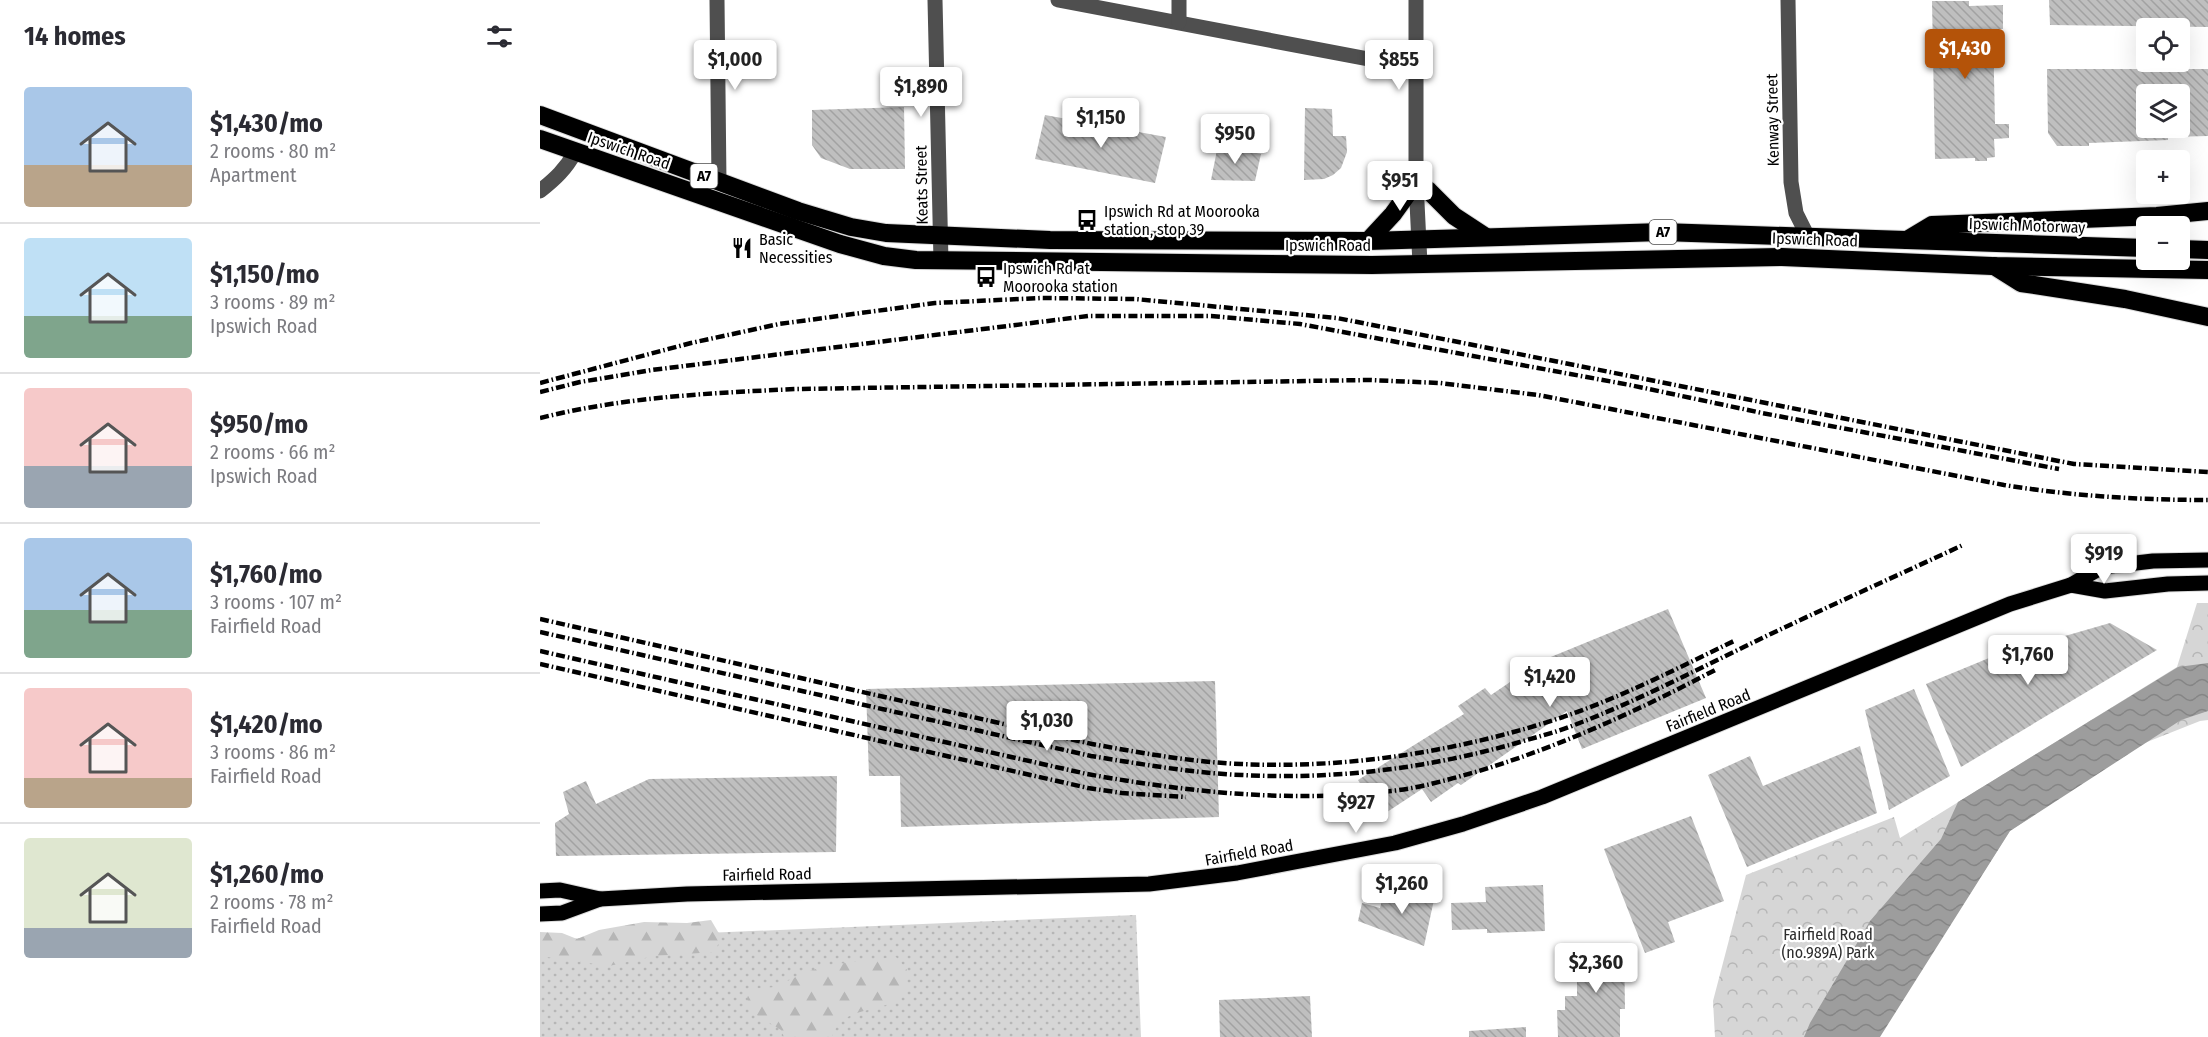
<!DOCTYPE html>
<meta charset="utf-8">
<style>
:root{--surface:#fff;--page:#f7f7f7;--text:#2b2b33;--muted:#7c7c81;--line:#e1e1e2;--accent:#b45309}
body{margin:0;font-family:"Fira Sans Condensed",sans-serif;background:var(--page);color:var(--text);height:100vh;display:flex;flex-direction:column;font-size:22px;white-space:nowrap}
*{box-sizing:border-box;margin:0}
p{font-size:20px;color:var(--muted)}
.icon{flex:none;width:33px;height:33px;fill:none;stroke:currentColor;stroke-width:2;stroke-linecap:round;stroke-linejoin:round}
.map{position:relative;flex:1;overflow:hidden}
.details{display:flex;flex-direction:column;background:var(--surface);width:540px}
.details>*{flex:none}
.buttons{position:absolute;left:1596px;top:18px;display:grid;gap:12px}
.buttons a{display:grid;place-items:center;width:54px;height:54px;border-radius:6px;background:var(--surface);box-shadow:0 6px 24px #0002;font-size:30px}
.price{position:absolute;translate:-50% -51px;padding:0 14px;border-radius:6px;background:#fff;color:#222;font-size:20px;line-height:39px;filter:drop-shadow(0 2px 3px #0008)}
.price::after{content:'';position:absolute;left:50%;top:36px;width:18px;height:14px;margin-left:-9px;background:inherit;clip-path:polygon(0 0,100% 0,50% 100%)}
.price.on{background:var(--accent);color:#fff}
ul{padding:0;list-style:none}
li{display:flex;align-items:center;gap:18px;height:150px;padding:0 24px}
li+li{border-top:2px solid var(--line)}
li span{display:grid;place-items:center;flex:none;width:168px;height:120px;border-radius:6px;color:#555}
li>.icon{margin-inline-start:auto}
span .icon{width:72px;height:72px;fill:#fffc;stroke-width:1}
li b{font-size:26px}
h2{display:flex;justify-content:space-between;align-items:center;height:72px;padding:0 24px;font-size:26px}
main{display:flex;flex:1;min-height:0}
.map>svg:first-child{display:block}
.grass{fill:url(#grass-dots)}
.forest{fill:url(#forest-firs)}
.park{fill:url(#park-crowns)}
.water{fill:url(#water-waves)}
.building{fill:url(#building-back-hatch);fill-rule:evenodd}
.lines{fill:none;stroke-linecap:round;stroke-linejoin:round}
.major-casing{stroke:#dbdbdb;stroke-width:17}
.highway-casing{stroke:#dbdbdb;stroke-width:20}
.minor{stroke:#4f4f4f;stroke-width:15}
.major{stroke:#000;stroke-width:15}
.highway{stroke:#000;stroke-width:18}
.rail{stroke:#000;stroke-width:4.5;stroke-dasharray:9 3 1.5 3;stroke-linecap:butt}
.labels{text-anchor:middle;stroke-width:4.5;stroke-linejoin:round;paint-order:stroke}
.shield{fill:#fff;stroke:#4c4c4c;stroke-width:1.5}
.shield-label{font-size:15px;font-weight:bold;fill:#000}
.street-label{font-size:16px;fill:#000;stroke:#fff}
.poi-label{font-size:16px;fill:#000;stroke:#fff;text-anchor:start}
.park-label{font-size:16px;fill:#2d2d2d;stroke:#fff}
</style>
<main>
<section class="details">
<h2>14 homes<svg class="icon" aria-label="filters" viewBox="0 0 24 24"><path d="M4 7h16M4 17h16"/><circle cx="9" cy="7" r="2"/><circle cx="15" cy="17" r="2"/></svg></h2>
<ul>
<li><span style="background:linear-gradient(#a9c7e8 65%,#b9a48a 0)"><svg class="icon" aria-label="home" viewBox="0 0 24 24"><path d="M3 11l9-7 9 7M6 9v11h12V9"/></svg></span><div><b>$1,430/mo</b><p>2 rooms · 80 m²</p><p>Apartment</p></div></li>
<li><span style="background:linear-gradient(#bfe0f5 65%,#7fa58c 0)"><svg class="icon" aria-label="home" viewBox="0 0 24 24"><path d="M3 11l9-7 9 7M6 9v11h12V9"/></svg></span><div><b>$1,150/mo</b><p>3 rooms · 89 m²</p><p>Ipswich Road</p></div></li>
<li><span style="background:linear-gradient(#f6c9c9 65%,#9aa5b1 0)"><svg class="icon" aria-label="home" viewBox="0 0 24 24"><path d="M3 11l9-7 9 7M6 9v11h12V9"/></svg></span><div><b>$950/mo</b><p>2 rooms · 66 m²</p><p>Ipswich Road</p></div></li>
<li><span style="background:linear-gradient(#a9c7e8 60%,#7fa58c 0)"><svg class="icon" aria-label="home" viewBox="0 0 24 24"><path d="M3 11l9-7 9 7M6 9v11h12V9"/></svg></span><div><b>$1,760/mo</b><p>3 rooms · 107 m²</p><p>Fairfield Road</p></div></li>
<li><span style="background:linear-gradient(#f6c9c9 75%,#b9a48a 0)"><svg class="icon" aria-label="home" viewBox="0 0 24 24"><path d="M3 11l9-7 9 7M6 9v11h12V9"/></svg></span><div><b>$1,420/mo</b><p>3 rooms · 86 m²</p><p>Fairfield Road</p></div></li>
<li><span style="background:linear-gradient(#dfe7d0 75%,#9aa5b1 0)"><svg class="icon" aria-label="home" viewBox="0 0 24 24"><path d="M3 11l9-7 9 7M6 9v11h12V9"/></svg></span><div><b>$1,260/mo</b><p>2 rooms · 78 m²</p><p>Fairfield Road</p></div></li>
</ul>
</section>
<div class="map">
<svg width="1668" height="1037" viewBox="0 0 1668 1037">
<defs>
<pattern id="grass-dots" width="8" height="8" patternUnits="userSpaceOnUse" patternTransform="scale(1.5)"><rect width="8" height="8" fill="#d6d6d6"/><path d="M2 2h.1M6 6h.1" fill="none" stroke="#b6b6b6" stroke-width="1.8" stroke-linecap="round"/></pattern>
<pattern id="forest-firs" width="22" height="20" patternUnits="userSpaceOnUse" patternTransform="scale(1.5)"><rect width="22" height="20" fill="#d6d6d6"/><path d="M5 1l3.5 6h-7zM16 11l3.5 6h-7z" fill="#b6b6b6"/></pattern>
<pattern id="park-crowns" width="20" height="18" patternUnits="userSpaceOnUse" patternTransform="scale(1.5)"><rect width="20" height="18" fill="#d6d6d6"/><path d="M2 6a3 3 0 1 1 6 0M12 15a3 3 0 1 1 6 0" fill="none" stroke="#b6b6b6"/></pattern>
<pattern id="water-waves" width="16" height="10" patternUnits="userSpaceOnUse" patternTransform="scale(1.5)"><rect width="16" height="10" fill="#9d9d9d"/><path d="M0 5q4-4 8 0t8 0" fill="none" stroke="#858585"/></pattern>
<pattern id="building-back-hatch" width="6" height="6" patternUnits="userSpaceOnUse" patternTransform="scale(1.5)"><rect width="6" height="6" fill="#bfbfbf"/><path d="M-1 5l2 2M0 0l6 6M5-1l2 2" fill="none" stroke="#a2a2a2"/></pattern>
</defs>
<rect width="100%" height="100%" fill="#fff"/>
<path class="grass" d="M596,915l5,122h-601v-97z"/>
<g class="forest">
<path d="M171,920l10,17 -6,15 -61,4 -45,10 -69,-10v-24l22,1 15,6 22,-9 45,-8 43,1z"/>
<path d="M356,957l11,13 -2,23c-4,3 -8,7 -12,9 -21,11 -53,6 -61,35h-48l-3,-7 -26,-16 -8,-15 3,-10 25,-2 29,-14 24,-8z"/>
</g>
<path class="park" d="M1657,603h11v117l-8,1 -63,25 -127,85 -132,206h-163l-2,-36 33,-126 148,-58 6,21 277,-171z"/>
<path class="water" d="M1668,663v48l-27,9 -171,111 -130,206h-76l6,-14 60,-102 71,-82 17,-37 220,-135z"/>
<g class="building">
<path d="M1509,0h159v27l-158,-2z"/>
<path d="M1392,1h37v5l34,-1v24h-10l2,95h14v14l-15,1 1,18 -8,1v3h-12v-3l-40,1z"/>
<path d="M1507,69h161v67l-40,1v3l-79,3v3h-32l-9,-13zM1606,94h34v34h-34z"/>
<path d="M364,107l1,62h-55l-29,-11 -9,-13v-35z"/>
<path d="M765,108l27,1 1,27h13l1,16 -6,16 -8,7 -9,4 -20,1z"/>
<path d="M505,115l121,22 -11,46 -120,-24z"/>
<path d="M678,145l43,9 -6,27 -44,-1z"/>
<path d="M1128,609l38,89 -124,51 -15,-38 -106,74 -3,-2 -27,19 -9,-13 -41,27 -23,-36 106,-66 -6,-8 27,-18 6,7 50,-34z"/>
<path d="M1570,623l47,27 -196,117 -35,-83 63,-26z"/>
<path d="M675,681l4,136 -318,10 -1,-51h-31l-3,-87z"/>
<path d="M1374,689l36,87 -61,34 -24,-100z"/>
<path d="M1320,746l17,67 -130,54 -39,-92 42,-19 13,30z"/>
<path d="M297,776l-1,76 -280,4 -1,-33 14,-9 -6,-22 23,-11 10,23 53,-25z"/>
<path d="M1151,816l33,85 -56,21 7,20 -30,11 -41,-104z"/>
<path d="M1003,885l2,46 -58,2v-4l-35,1 -1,-27 35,-1 -1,-15z"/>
<path d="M864,886l31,9 -11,51 -66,-25 4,-18 18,5 4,-15 16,5z"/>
<path d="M1037,944h47l1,65h-5v28h-62l-1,-27h8v-14h12z"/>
<path d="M770,996l2,41h-92l-1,-37z"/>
<path d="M986,1027v10h-57v-6z"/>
</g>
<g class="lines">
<defs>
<g id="major">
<path d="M1531,585l34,6 63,-7 40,-1"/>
<path d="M0,891l20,-1 40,9 87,-5 462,-10 88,-11 158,-30 68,-19 79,-27 468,-193 61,-19 31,-18 51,-6 55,-1"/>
<path d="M0,914l22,-1 38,-14"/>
</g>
<g id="highway">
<path d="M0,115l258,96 53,16 35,6 164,7 318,1 294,-9 484,16"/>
<path d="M0,139l300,105 44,12 32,4 456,5 410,-8 210,9 216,4"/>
<path d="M1367,240l25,-15 225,-9 51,-5"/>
<path d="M828,241l25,-27 23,-32 13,9 25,25 32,21"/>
<path d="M1640,249l28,1"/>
<path d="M1454,266l27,17 104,16 83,18"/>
</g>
</defs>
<use href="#major" class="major-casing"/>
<use href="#highway" class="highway-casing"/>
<g class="minor">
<path d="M177,0l2,182"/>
<path d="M395,0l6,261"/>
<path d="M518,0l358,68"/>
<path d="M639,0v22"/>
<path d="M876,0v182l4,82"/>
<path d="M1248,0l3,182 5,31 12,24"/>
<path d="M0,191c15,-12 26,-22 35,-39"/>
</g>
<use href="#major" class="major"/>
<use href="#highway" class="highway"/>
<g class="rail">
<path d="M0,383l151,-40 88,-19 156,-21 106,-5 94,1 202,19 737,146 134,8"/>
<path d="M0,392l40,-10 72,-12 436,-54h123l89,8 43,8 287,53 132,28 297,56"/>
<path d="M0,418c84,-21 170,-25 256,-29l573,-9 71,3 98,12 466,90c68,11 135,15 204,15"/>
<path d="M0,619l552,125c50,9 99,18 149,20 108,5 220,-13 322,-47 59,-20 115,-49 171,-76"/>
<path d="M0,632l551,124c50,8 100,17 151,19 94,5 188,-7 278,-33 17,-5 33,-9 49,-15 62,-23 121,-54 181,-83 70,-34 142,-66 213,-99"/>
<path d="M0,651l547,123c100,18 202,29 304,17 30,-3 59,-12 88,-20 85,-26 160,-61 238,-102"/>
<path d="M0,664l548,124 34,5 64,4"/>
</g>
</g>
<defs>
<symbol id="bus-bare" viewBox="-9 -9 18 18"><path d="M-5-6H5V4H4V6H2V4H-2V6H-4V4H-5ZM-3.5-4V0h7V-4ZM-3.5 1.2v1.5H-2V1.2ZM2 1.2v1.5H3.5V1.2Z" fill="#000" stroke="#fff" stroke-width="2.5" paint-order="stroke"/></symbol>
<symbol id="restaurant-bare" viewBox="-9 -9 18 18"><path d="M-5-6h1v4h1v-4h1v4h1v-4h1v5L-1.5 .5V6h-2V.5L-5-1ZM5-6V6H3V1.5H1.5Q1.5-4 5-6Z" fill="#000" stroke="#fff" stroke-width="2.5" paint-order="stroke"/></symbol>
</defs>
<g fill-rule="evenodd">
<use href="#bus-bare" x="532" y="205" width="30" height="30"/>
<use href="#restaurant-bare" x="187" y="233" width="30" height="30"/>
<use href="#bus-bare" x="431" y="262" width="30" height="30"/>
</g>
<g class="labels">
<g class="shield">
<rect x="150.5" y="164" width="27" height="24" rx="4.5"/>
<rect x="1109.5" y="220" width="27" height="24" rx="4.5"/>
</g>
<g class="shield-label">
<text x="164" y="181">A7</text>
<text x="1123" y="237">A7</text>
</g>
<g class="street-label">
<text transform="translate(1232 120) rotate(-91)" y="6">Kenway Street</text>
<text transform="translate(89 150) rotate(19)" y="6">Ipswich Road</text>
<text transform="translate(381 185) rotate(-91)" y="6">Keats Street</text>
<text transform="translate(1487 225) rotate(2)" y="6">Ipswich Motorway</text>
<text transform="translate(1275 239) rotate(2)" y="6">Ipswich Road</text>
<text x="788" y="251">Ipswich Road</text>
<text transform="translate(1168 710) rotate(-22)" y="6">Fairfield Road</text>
<text transform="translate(709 852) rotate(-10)" y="6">Fairfield Road</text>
<text transform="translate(227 874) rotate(-1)" y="6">Fairfield Road</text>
</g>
<g class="poi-label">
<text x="564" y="217">Ipswich Rd at Moorooka<tspan x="564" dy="18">station, stop 39</tspan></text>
<text x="219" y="245">Basic<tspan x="219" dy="18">Necessities</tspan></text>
<text x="463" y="274">Ipswich Rd at<tspan x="463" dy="18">Moorooka station</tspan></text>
</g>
<g class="park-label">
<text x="1288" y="940">Fairfield Road<tspan x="1288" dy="18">(no.989A) Park</tspan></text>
</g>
</g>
</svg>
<div class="buttons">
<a><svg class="icon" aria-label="locate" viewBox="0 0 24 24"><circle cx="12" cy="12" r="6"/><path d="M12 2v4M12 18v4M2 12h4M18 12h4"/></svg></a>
<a><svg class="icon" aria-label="layers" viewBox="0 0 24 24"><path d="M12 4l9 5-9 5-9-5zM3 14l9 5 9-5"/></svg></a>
<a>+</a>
<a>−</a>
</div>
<b class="price on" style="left:1425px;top:80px">$1,430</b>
<b class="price" style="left:195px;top:91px">$1,000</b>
<b class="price" style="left:859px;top:91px">$855</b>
<b class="price" style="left:381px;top:118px">$1,890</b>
<b class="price" style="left:561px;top:149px">$1,150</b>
<b class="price" style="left:695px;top:165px">$950</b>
<b class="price" style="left:860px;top:212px">$951</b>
<b class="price" style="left:1564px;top:585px">$919</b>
<b class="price" style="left:1488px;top:686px">$1,760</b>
<b class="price" style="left:1010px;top:708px">$1,420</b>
<b class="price" style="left:507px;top:752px">$1,030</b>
<b class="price" style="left:816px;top:834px">$927</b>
<b class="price" style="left:862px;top:915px">$1,260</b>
<b class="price" style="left:1056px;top:994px">$2,360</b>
</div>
</main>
